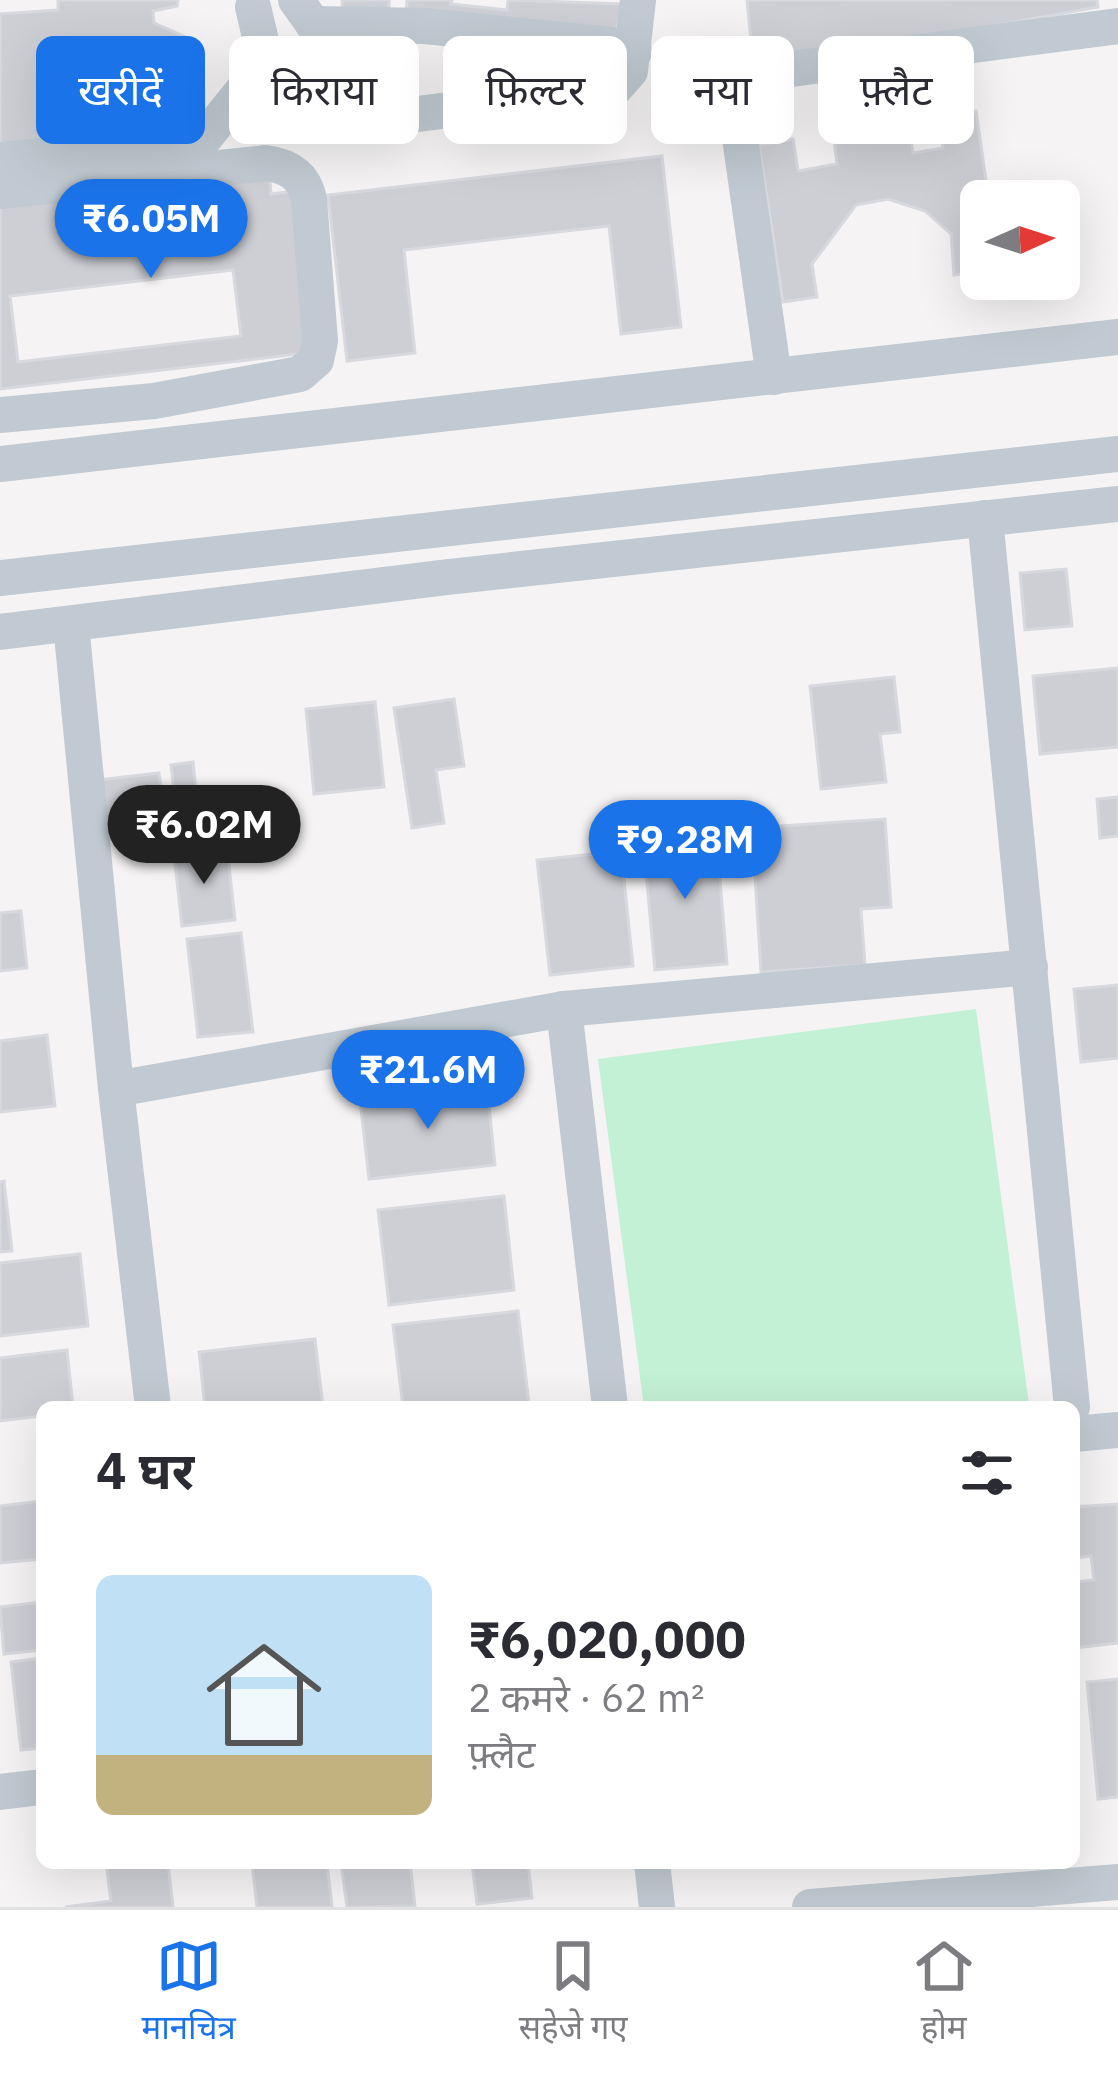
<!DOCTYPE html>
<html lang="hi">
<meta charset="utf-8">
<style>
:root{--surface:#fff;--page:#f7f7f7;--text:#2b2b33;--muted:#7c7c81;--line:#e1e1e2;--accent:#1a73e8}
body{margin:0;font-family:"IBM Plex Sans","Noto Sans Devanagari",sans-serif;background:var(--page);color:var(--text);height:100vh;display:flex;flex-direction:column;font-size:45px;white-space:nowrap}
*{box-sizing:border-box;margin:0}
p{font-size:39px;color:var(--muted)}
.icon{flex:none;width:66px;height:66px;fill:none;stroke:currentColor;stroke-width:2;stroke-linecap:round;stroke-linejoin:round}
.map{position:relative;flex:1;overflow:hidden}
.side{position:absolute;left:36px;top:1401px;width:1044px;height:468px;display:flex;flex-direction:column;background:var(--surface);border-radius:18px;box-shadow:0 12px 48px #0002}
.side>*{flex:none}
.guide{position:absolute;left:36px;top:36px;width:1047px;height:108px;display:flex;gap:24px}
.needle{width:78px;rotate:87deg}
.buttons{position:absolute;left:960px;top:180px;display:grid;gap:24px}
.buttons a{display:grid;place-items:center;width:120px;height:120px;border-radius:18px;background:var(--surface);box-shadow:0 12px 48px #0002;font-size:60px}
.price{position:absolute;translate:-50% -102px;padding:0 27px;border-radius:42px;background:var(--accent);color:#fff;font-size:39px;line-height:78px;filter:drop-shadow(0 3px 6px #0008)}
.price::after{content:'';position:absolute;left:50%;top:72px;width:36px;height:27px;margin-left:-18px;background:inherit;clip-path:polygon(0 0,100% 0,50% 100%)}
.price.current{background:#222;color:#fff}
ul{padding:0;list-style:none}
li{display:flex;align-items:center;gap:36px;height:300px;padding:0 60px}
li+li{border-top:3px solid var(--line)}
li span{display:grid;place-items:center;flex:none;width:336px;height:240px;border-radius:18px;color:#555}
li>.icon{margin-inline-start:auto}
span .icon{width:144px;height:144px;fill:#fffc;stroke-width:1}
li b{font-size:51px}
h2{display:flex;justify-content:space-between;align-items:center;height:144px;padding:0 60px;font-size:51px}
.chip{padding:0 42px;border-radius:18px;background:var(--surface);box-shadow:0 12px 48px #0002;font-size:42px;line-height:108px}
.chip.current{background:var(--accent);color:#fff}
.menu{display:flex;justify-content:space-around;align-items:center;height:168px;border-top:3px solid var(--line);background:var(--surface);font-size:33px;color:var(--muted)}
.menu a{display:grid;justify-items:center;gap:6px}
.menu .current{color:var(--accent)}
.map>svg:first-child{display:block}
.green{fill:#c3f1d5}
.building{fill:#cdcfd5;stroke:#d7d9de;stroke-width:3;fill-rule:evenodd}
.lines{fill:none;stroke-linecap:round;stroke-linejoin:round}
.minor{stroke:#c1cad2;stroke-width:36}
</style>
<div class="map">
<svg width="1118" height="1907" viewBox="0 0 1118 1907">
<rect width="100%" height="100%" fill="#f5f3f3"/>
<path class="green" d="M976,1009l53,396 -385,2 -46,-348z"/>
<g class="building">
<path d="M58,0h120l-1,6 -24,5 1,12 34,15 -5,47 -24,13 -14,-14 -20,5 16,18 -1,31 -63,4 -1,-16 -17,1 2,21 -61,4v-138l58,-4z"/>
<path d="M342,0h47v9l-46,6z"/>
<path d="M407,0h45l-1,4 56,6 1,-10 115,4 -9,34 -208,-21z"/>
<path d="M747,0h350l1,7 -344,62z"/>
<path d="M976,111l13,90h-8v70l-27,4 -3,-41 -26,-23 -37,-12 -32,6 -44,59 5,33 -34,5 -24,-157 34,-6 5,32 39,-7 -4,-31 75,-11 5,31 30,-5 -5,-31z"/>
<path d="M662,156l19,171 -60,7 -12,-108 -205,24 11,103 -68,8 -19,-166z"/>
<path d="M269,172l2,22 25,-3 19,161 -315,37v-185zM233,270l8,66 -223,26 -8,-66z"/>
<path d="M1066,569l6,57 -47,4 -5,-57z"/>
<path d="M1118,668v79l-78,7 -7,-78z"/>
<path d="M894,677l6,55 -20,2 6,48 -65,7 -11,-103z"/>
<path d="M454,699l10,67 -28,4 8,53 -32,5 -18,-120z"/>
<path d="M375,702l9,85 -70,7 -8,-85z"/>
<path d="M193,762l7,68 -21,3 -8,-68z"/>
<path d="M159,773l5,38 -71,8 -4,-38z"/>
<path d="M1118,797v39l-18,2 -3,-39z"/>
<path d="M885,819l6,88 -30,2 4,56 -104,7 -9,-144z"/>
<path d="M716,833l11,131 -72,6 -12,-130z"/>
<path d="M227,848l8,72 -53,6 -8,-72z"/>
<path d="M621,851l12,115 -83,9 -13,-115z"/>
<path d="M21,911l6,57 -27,3v-58z"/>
<path d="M241,933l12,99 -55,5 -11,-98z"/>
<path d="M1118,985v73l-37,4 -7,-73z"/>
<path d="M47,1035l8,71 -55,6v-71z"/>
<path d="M487,1086l8,79 -126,14 -9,-79z"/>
<path d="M4,1181l8,70 -12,1v-70z"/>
<path d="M504,1196l10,94 -125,15 -11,-95z"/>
<path d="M80,1254l8,72 -88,10v-73z"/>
<path d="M518,1311l11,93 -126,3 -10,-82z"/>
<path d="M315,1339l8,68h-118l-6,-55z"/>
<path d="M67,1350l6,57h-31v9l-42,5v-63z"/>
<path d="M42,1501v58l-42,4v-57z"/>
<path d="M1118,1504v139l-44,5v-66l20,-2 -3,-24 -17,2v-51z"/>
<path d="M42,1602v48l-38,4 -4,-47z"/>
<path d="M42,1658v90l-21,2 -10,-88z"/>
<path d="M1118,1679v118l-20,2 -11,-117z"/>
<path d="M106,1863h62l5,44h-108l46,-6z"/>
<path d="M252,1863h75l5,44h-75z"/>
<path d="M341,1863h69l5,43 -68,1z"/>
<path d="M472,1863h56l4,35 -55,6z"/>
</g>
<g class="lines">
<g class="minor">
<path d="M296,0l46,64 52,53 220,-28 16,-18 8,-71"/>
<path d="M313,24l112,2 186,19 23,7"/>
<path d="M0,160l202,-19 64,-79 -13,-55"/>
<path d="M0,191l266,-28c23,3 38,13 43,36l11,142 -4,19 -16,14 -146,27 -154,14"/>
<path d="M774,377l-41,-288 5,-13 380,-50"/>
<path d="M0,464l1118,-127"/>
<path d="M985,518l87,889"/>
<path d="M0,578l1118,-124"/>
<path d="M71,624l45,465 37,318"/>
<path d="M0,632l448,-55 670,-73"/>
<path d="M564,1009l46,398"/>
<path d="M116,1089l448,-80 466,-42"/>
<path d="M1074,1434l44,-4"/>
<path d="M0,1792l42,-5"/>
<path d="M652,1863l5,44"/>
<path d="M810,1907l308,-25"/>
</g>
</g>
</svg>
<div class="buttons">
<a><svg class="needle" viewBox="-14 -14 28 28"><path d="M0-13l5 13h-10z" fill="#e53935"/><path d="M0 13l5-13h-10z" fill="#7c7c81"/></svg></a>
</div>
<b class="price" style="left:151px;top:281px">₹6.05M</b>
<b class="price current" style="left:204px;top:887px">₹6.02M</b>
<b class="price" style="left:685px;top:902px">₹9.28M</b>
<b class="price" style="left:428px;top:1132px">₹21.6M</b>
<div class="guide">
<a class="chip current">खरीदें</a>
<a class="chip">किराया</a>
<a class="chip">फ़िल्टर</a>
<a class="chip">नया</a>
<a class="chip">फ़्लैट</a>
</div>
<section class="side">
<h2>4 घर<svg class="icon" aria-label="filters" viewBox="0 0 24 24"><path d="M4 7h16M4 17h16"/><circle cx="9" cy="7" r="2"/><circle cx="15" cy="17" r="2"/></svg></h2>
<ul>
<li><span style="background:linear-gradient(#bfe0f5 75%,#c2b280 0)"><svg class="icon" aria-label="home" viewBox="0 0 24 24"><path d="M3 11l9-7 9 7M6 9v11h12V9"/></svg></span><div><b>₹6,020,000</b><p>2 कमरे · 62 m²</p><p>फ़्लैट</p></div></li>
</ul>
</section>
</div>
<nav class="menu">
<a class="current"><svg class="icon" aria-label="map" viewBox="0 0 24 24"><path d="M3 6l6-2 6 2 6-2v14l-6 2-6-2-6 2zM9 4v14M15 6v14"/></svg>मानचित्र</a>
<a><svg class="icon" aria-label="saved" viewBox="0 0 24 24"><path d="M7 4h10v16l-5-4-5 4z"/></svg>सहेजे गए</a>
<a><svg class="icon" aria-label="home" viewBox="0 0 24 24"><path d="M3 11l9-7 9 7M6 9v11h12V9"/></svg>होम</a>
</nav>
